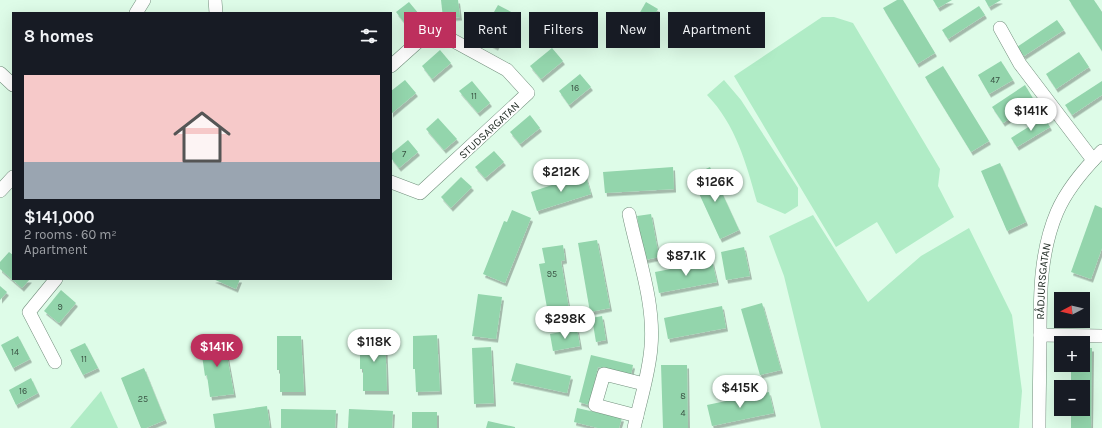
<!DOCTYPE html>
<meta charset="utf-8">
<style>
:root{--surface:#171b24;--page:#20242c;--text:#f1f3f6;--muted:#9ea1a6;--accent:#bd2f5d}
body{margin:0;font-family:Karla,sans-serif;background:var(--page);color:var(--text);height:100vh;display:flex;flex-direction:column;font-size:15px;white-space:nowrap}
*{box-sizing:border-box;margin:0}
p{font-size:13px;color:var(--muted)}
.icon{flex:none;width:22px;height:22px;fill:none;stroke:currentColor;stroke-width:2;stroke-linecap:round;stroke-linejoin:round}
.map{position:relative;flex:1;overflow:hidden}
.sheet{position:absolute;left:12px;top:12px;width:380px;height:268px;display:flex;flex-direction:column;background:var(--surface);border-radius:0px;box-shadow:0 4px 16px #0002}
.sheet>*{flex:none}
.top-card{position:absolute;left:404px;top:12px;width:380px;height:36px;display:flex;gap:8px}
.needle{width:26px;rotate:263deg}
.controls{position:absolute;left:1054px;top:292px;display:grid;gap:8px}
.controls a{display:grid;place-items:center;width:36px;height:36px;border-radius:0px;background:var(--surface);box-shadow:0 4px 16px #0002;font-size:20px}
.price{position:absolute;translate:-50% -34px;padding:0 9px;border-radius:14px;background:#fff;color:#222;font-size:13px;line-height:26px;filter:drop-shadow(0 1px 2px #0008)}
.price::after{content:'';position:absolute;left:50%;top:24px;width:12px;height:9px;margin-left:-6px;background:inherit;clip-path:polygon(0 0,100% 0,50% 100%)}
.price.current{background:var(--accent);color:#fff}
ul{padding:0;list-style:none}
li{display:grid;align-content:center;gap:8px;height:212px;padding:0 12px}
li span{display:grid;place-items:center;height:124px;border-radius:0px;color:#555}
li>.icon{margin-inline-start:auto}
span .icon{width:72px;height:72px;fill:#fffc;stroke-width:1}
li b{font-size:17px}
h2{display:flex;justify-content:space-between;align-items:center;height:48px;padding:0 12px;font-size:17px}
.tag{padding:0 14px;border-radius:0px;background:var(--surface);box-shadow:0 4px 16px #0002;font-size:14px;line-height:36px}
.tag.current{background:var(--accent);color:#fff}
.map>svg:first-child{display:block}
.green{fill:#b0ecc6}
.building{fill:#93d5ac;filter:url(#shadow)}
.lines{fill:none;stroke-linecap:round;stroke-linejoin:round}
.minor-casing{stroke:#738f7d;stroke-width:14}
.minor{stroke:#fff;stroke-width:13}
.labels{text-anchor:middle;stroke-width:3.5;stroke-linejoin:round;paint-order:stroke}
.number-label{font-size:9px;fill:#3a5344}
.street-label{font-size:11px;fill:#1d2821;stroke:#fff}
</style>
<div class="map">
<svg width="1102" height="428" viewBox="0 0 1102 428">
<defs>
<filter id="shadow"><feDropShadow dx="2" dy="3.5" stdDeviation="0" flood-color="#0004"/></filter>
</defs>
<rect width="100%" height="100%" fill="#defce8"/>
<g class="green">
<path d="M822,17h12l19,6 87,146 -2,17 16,31 -58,37 -19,-32 -41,25 -102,-171z"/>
<path d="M724,80l17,20 57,88v18l-13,8 -28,-12c-11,-39 -21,-77 -50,-107z"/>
<path d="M813,215l55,87 53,-46 48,-28 43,87 10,76 -3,37h-198l-37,-152 -15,-40z"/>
<path d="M101,391l17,37h-48z"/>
</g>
<g class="building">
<path d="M441,0h17l2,17 -17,1z"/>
<path d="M897,0h6l32,53 -18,11 -34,-56z"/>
<path d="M933,0h19l-14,8z"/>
<path d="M985,0h16l-12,7z"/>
<path d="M1069,0h25l8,12v39z"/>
<path d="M409,2l15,18 -13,11 -15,-19z"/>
<path d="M646,2l12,7 -11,19 -12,-7z"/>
<path d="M498,5l17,9 -19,33 -17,-9z"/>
<path d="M979,6l6,9 -37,24 -6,-9z"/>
<path d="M1057,20l7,10 -40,26 -7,-9z"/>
<path d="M552,48l11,13 -22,18 -11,-13z"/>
<path d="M440,50l11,13 -19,16 -10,-13z"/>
<path d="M1079,52l10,15 -33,22 -10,-15z"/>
<path d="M1001,61l12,19 -24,14 -11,-19z"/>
<path d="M943,66l46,75 -18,11 -46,-75z"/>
<path d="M580,74l11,13 -22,18 -10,-14z"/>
<path d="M405,80l11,13 -25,21v-23z"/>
<path d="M472,81l18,22 -12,10 -19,-22z"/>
<path d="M1102,81v14l-30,20 -7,-10z"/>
<path d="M1025,85l10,17 -32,21 -11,-16z"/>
<path d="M530,115l10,13 -20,16 -10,-12z"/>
<path d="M1044,117l6,10 -33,20 -6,-9z"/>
<path d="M438,118l19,21 -13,11 -18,-21z"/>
<path d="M408,140l10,12 -19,16 -8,-10v-4z"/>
<path d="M494,151l10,11 -19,16 -10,-11z"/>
<path d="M1000,163l26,59 -19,9 -26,-60z"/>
<path d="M673,167l1,22 -69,4 -2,-21z"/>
<path d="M710,167l29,63 -19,9 -29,-63z"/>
<path d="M585,174l6,20 -54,17 -6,-19z"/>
<path d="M461,177l11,10 -21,21 -10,-11z"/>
<path d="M1095,205l7,3v40l-11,31 -20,-7z"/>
<path d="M512,210l19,8 -26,65 -22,-9 21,-53 3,1z"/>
<path d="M651,214l8,43 -14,3 -8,-44z"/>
<path d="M597,240l13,68 -20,4 -12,-69z"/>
<path d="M563,245l2,15 -4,1 10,60 -21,3 -11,-60 6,-1 -3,-15z"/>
<path d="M744,247l6,29 -24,4 -5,-28z"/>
<path d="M9,252l4,3v24h17l-8,9 -22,-19v-7z"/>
<path d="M712,261l5,21 -58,11 -4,-21z"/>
<path d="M213,279h27l-4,10z"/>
<path d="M0,286l7,6 -7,8z"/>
<path d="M61,290l15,13 -17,20 -15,-12z"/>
<path d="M478,294l24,3 -6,42 -24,-3z"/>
<path d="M762,303l19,67 -21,5 -19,-66z"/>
<path d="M722,306l4,22 -58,11 -4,-21z"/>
<path d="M602,316l4,24 -10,2 -4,-24z"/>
<path d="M577,329l3,17 -27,5 -3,-17z"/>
<path d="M360,335h25l2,56h-24v-22h-3z"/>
<path d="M437,335l3,56 -24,1 -1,-23h-2v-33z"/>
<path d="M18,336l12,23 -17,9 -12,-23z"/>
<path d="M277,336h24l3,56h-24v-22h-3z"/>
<path d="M224,339l10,55 -24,3 -3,-22 -2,1 -5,-34z"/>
<path d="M85,343l13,25 -15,7 -13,-25z"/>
<path d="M491,347l3,56 -20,1 -2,-56z"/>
<path d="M1083,348h9l-1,80h-20v-19h12v-22h-12v-22h12z"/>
<path d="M591,355l42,10 -2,10 -33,-8 -9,38 -10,-3z"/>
<path d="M516,363l55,13 -4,17 -56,-12z"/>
<path d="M661,365h26l1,63h-25z"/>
<path d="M144,368l21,52 -19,8h-5l-20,-50z"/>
<path d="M31,378l7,15 -22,12 -7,-15z"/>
<path d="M769,392l5,21 -62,13 -5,-21z"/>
<path d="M267,406l3,22h-55l-2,-14z"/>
<path d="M577,408l45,10 -3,10h-21l-24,-6z"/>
<path d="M281,409l55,1 -1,18h-54z"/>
<path d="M349,409l44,2 -1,17h-44z"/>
<rect x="412" y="412" width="25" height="16"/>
<path d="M488,421l27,6v1h-29z"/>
</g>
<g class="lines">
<defs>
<g id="minor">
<path d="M215,0l1,13"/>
<path d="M136,13l8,-13"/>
<path d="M1000,28l20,36 73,96"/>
<path d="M391,66l29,-26 23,-5 64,35 21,23 -108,100 -29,-11"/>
<path d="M0,73l13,12"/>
<path d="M0,191l13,-14"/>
<path d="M629,214c9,43 26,89 22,133 -2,27 -11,54 -17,81"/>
<path d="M1040,335l62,1"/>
<path d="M55,362l-26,-50 27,-33"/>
<path d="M637,416l-42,-11 9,-31 40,10"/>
<path id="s1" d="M1039,428c0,-30 1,-61 1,-91 0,-43 0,-85 17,-125 10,-23 27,-43 45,-61"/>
</g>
</defs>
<use href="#minor" class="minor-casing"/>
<use href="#minor" class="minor"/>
</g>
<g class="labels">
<g class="number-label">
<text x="995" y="83">47</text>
<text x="575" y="91">16</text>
<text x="474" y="99">11</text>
<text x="404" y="157">7</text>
<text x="552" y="277">95</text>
<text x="60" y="310">9</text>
<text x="15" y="355">14</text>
<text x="84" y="362">11</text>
<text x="23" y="394">16</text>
<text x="683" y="399">8</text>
<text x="143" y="402">25</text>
<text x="683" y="416">4</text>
</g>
<g class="street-label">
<text transform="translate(489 130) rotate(-43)" y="4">STUDSARGATAN</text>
<text dy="4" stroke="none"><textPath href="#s1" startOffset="147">RÅDJURSGATAN</textPath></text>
</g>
</g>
</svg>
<div class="controls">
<a><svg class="needle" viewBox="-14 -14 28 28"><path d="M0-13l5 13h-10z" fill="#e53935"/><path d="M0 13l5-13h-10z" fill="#9ea1a6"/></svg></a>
<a>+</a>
<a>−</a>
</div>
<b class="price" style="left:1031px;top:132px">$141K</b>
<b class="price" style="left:561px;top:193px">$212K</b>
<b class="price" style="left:715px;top:203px">$126K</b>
<b class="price" style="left:686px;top:277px">$87.1K</b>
<b class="price" style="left:565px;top:340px">$298K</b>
<b class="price" style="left:374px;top:363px">$118K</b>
<b class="price current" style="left:217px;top:368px">$141K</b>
<b class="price" style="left:740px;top:409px">$415K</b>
<div class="top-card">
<a class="tag current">Buy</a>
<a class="tag">Rent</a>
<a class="tag">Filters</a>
<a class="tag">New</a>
<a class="tag">Apartment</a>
</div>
<section class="sheet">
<h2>8 homes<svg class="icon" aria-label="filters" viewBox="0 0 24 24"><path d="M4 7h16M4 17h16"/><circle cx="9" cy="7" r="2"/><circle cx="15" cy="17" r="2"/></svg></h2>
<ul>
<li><span style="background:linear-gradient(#f6c9c9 70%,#9aa5b1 0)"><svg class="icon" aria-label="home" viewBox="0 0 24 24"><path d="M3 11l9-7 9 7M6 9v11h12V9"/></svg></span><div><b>$141,000</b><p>2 rooms · 60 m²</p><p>Apartment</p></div></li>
</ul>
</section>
</div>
